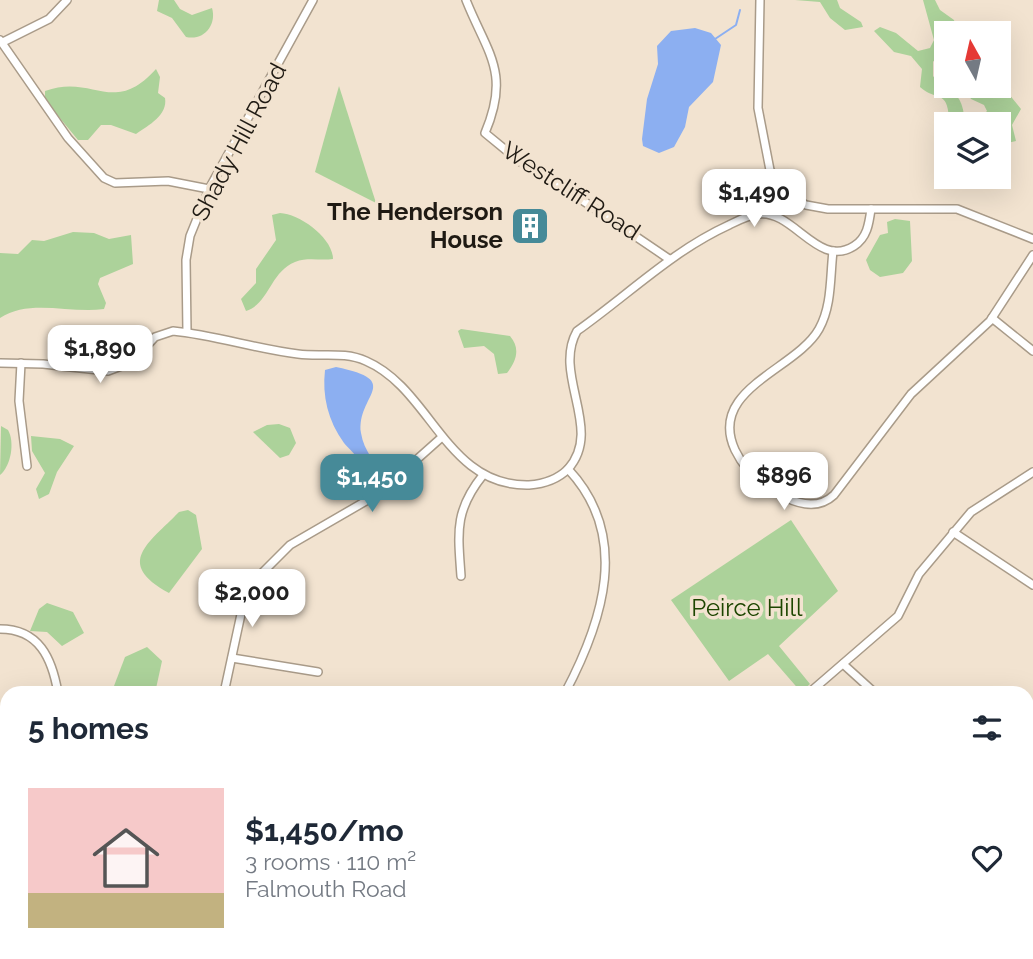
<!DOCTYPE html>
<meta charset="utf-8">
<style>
:root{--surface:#fff;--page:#f2f2f3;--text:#1f2937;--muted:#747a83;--accent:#468a98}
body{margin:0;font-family:Raleway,sans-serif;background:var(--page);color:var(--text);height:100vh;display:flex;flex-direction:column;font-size:26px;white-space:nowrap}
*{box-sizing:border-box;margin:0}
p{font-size:23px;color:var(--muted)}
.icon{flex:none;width:38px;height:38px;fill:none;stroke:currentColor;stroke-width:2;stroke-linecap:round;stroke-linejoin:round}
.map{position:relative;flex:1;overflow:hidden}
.sheet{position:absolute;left:0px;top:686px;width:1034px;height:273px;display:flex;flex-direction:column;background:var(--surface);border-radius:21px 21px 0 0;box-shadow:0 7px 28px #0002}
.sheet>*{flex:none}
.needle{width:46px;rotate:352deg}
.fabs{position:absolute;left:934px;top:21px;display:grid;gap:14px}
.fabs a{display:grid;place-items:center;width:77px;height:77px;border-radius:0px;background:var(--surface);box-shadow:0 7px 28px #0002;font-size:35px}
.price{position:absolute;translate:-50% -60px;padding:0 16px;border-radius:14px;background:#fff;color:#222;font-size:23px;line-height:46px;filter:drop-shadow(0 2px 4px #0008)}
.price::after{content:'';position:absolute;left:50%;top:42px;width:21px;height:16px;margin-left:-10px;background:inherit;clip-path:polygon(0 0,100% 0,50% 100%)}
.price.active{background:var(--accent);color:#fff}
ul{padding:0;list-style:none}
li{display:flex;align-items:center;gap:21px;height:175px;padding:0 28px}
li span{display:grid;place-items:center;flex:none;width:196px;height:140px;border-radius:0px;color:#555}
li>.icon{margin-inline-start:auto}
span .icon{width:84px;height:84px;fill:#fffc;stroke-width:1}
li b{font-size:30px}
h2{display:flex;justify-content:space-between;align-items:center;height:84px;padding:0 28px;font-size:30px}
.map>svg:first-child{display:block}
.green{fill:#acd29a}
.water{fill:#8caff1}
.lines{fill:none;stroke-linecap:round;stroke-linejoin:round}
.stream{stroke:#8caff1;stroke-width:2}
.minor-casing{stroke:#a99b89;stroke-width:10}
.minor{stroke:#fff;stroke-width:7}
.labels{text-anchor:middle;stroke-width:7;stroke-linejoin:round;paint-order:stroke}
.street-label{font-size:24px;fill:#1f1a13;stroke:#f2e3d0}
.poi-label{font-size:24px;font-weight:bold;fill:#1f1a13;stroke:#f2e3d0;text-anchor:end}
.park-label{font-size:24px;fill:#1d4600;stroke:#f2e3d0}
</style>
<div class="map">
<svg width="1033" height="959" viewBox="0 0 1033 959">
<rect width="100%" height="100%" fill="#f2e3d0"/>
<g class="green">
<path d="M159,0h15l6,9 12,6 20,-7c5,17 -8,33 -26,29l-14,-19 -15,-7z"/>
<path d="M795,0h42l3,8 21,14 2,5 -18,3 -15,-12 -10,-16z"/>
<path d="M923,0h12l5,10 14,10 3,13h-10v36l-14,-8v15l7,9c15,5 22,14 24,30l-6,9 -9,-6c-2,-29 -12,-16 -29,-31l2,-18 -11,-13 -17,-4 -20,-21 6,-4 16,6 22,18 12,-3 4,-8z"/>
<path d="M1000,63l5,11 3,19 13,16 -9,16 4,16 -17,4v-21h-31l4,-11 12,1 3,-3 -3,-6 -13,-6 -7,-13h35z"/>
<path d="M156,69l4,8 -2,16 7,5c3,17 -16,27 -29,36l-25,-9h-10l-13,15h-10l-33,-40v-9c48,-18 68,26 111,-22z"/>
<path d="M339,86l37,117 -61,-31z"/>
<path d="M280,213c20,1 53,25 53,46 -13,2 -25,-2 -38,3 -25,10 -26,42 -49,49l-5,-12 15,-16v-14l20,-29 -4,-25z"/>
<path d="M895,219l15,2 2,40 -9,12 -23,4 -10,-7 -4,-10 14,-25 8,-2 -1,-11z"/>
<path d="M73,232l21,1 15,6 22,-4 2,29 -33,14 -2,6 8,19 -2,6c-34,5 -74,-11 -104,9v-65l18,1 14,-14 12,1z"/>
<path d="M461,329l49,7c11,13 6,25 -3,37l-9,1 -4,-20 -10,-8 -20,2 -6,-17z"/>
<path d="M279,424l11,4 6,15 -7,12 -9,3 -27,-26 14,-7z"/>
<path d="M1,426l7,4c7,12 3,36 -8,45z"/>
<path d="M31,436l29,3 14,7 -17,26 -8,22 -10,5 -3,-10 9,-16 -13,-22z"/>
<path d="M188,510l8,5 6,34 -33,44c-55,-30 -20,-50 10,-81z"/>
<path d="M791,520l47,71 -59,55 31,38 -9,8 -33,-38 -39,27 -58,-81z"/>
<path d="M47,603l26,9 11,21 -22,13 -15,-14 -17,-1 9,-22z"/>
<path d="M147,647l15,14 -7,32h-39l-2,-7 11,-29z"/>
</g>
<g class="water">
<path d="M695,28l16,5 10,12 -8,37 -24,25 -4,20 -11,20 -15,6 -16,-7 -1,-7 5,-40 11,-35 -1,-18 14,-15z"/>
<path d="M336,367c69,14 20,28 25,66 3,19 15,28 20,45l-3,9 -17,6c-3,-11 3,-23 -3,-33 -3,-7 -9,-11 -14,-17 -16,-22 -22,-47 -19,-73z"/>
</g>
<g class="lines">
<path class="stream" d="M715,39l21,-14 4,-15"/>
<defs>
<g id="minor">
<path d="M466,0c21,53 45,72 19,133l34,28 29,16 121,82"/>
<path d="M760,0l-2,108 12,62 16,24 20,11 22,4h129l76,30"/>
<path d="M0,40l68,98 36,40 11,5 53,-2 41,8"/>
<path d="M3,42l46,-23 18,-19"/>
<path d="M833,251c-3,26 -1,55 -14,78 -23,41 -112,60 -84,121 10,21 29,37 50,47 16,8 34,12 49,-2l77,-101 79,-73 43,-66"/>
<path d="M992,318l41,33"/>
<path d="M187,332l-1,-72 4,-24 19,-47 104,-189"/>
<path d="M0,363l43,1 65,7 24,-9 23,-25 18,-6c42,4 83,18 125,23 24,3 46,-3 68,7 65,28 80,126 163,124 14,-1 29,-6 39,-16 36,-40 -16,-94 9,-138 51,-36 95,-80 152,-106 10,-5 19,-10 30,-11 35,-4 59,55 95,32 13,-8 15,-22 17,-37"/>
<path d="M21,363l-2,38 8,65"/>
<path d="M953,532l80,53"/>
<path d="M461,576c-3,-43 -7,-65 22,-101"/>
<path d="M0,629c39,0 52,29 58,64"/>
<path d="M232,658l86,14"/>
<path d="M843,664l32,29"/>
<path d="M224,693l19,-88 14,-27 33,-33 88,-51 64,-57"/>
<path d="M565,693c38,-72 66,-157 3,-224"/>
<path d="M809,693l89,-77 21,-42 52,-62 62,-40"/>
<path d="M1027,768h6"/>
<path d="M0,872l7,3"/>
<path d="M1027,932l6,-10"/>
<path d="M39,952l5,7"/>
<path d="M363,952l6,7"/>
<path d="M712,952l9,7"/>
<path d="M884,952l15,7"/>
<path d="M275,959l3,-7"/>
<path d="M1003,959l7,-7"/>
</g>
</defs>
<use href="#minor" class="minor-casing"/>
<use href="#minor" class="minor"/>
</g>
<defs>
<symbol id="building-square" viewBox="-11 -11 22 22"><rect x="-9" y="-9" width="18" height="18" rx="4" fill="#468a98" stroke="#f2e3d0"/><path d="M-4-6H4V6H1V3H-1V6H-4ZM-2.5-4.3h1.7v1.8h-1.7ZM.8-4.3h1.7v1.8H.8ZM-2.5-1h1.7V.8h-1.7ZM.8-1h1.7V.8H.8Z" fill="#fff"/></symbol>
</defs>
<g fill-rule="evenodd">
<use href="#building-square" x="508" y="204" width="44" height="44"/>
</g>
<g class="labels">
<g class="street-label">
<text transform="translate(239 142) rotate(-62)" y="8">Shady Hill Road</text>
<text transform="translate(571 191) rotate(33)" y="8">Westcliff Road</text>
</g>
<g class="poi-label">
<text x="503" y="220">The Henderson<tspan x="503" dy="28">House</tspan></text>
</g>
<g class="park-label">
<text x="747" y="616">Peirce Hill</text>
</g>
</g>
</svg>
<div class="fabs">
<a><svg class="needle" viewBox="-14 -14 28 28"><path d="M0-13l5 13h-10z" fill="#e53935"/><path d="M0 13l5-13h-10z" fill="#747a83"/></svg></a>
<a><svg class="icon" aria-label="layers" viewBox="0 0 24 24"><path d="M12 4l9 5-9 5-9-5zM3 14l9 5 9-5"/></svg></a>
</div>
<b class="price" style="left:754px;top:229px">$1,490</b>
<b class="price" style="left:100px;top:385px">$1,890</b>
<b class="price" style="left:784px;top:512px">$896</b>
<b class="price active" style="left:372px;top:514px">$1,450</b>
<b class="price" style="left:252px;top:629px">$2,000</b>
<section class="sheet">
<h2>5 homes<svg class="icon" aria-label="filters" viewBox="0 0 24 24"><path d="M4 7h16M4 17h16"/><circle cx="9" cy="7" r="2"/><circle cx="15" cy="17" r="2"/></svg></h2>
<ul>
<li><span style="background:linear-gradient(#f6c9c9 75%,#c2b280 0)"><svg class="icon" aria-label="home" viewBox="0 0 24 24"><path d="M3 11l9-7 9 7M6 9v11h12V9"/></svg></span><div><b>$1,450/mo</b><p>3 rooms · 110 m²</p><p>Falmouth Road</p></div><svg class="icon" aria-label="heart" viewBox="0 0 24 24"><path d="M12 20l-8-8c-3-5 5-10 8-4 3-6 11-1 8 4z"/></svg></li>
</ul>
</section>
</div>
